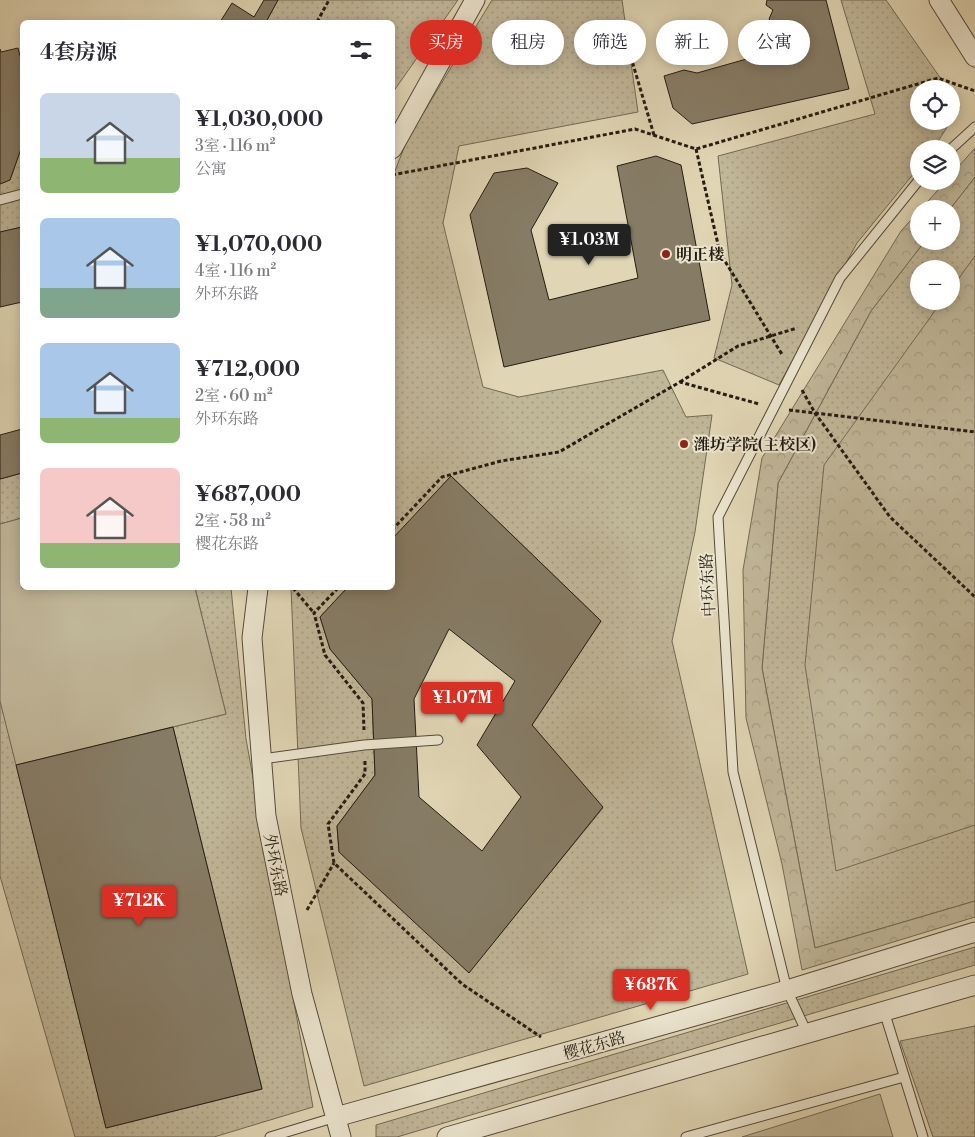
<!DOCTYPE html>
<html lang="zh">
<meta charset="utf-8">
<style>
:root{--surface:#fff;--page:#f2f2f3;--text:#2b2b33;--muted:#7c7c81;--accent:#d93025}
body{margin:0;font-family:"Libre Bodoni","Noto Serif SC",serif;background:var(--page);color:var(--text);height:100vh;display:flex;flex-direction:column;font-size:19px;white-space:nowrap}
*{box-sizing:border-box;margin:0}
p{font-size:16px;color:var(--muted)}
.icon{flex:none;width:28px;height:28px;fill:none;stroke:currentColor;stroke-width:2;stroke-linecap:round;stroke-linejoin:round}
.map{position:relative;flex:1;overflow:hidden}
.drawer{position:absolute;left:20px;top:20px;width:375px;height:570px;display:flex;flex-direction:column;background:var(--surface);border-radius:8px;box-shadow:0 2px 12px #0003}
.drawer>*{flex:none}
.top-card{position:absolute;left:410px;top:20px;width:475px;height:45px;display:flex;gap:10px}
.tools{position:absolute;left:910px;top:80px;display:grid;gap:10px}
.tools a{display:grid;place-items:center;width:50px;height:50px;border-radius:50%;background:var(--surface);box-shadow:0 2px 12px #0003;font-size:25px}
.price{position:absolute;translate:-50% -42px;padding:0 11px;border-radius:5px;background:var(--accent);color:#fff;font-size:16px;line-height:32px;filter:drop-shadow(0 1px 2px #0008)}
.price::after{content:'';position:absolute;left:50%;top:30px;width:15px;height:11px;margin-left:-8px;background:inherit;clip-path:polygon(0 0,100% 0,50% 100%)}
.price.on{background:#222;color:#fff}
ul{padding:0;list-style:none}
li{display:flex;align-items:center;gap:15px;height:125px;padding:0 20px}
li span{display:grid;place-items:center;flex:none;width:140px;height:100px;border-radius:8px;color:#555}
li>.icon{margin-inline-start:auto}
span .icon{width:60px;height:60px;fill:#fffc;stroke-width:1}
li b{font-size:21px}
h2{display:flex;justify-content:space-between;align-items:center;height:60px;padding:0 20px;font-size:21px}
.pill{padding:0 18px;border-radius:22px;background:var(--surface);box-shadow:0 2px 12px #0003;font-size:18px;line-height:45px}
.pill.on{background:var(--accent);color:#fff}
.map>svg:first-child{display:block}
.grass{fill:url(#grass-dots);stroke:#726955;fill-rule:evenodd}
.forest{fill:url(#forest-crowns);stroke:#726955}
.pitch{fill:#c0b698;stroke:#726955}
.building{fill:#867c66;stroke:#251c12;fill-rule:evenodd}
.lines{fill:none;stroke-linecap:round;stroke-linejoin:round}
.service-casing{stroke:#544a3a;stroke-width:11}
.minor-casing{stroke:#544a3a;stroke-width:21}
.path{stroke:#251c12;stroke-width:3;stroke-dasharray:4 2.5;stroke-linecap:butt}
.service{stroke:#ebe4ce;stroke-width:9}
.minor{stroke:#ebe4ce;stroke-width:19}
.poi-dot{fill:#8f2418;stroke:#ebe4ce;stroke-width:2}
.labels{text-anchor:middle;stroke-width:4;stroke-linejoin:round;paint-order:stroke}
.poi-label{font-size:16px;font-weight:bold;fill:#251c12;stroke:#ebe4ce;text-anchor:start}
.street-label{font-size:16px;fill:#251c12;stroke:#ebe4ce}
</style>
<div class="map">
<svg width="975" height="1137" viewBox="0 0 975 1137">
<defs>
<pattern id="grass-dots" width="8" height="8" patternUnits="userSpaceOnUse" patternTransform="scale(1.25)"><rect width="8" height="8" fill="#c0b698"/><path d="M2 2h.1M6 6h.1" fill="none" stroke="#a59c82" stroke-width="1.8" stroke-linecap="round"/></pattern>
<pattern id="forest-crowns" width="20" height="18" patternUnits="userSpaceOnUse" patternTransform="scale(1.25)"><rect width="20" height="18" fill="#c0b698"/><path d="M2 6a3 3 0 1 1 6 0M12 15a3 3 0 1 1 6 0" fill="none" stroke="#a59c82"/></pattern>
</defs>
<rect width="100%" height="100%" fill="#e0d5b4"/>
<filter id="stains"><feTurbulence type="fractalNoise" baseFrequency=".004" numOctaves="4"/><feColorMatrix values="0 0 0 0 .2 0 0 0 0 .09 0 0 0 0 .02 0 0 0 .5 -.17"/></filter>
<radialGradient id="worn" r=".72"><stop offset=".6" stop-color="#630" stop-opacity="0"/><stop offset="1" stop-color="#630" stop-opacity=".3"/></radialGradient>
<g class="grass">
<path d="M278,0h180l-65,92 -1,-70h-126z"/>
<path d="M492,0h130l16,112 -179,34 -16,77 40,164 36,10 144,-27 23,47 26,-2 -17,117 -23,109 76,333 -384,112 -63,-258 -10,-240h56l-27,29 10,32 42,50 3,76 -38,51 2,26 130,120 134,-164 -71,-83 69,-104 -150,-145 -58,63v-363l14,-36z"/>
<path d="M841,0h45l62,89h-29v32h32v-27l9,13 -27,42h-14v18l-62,76 -78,142 -65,-27 18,-73 -14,-129 157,-42z"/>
<path d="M22,146v81l-22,5v-48l10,-4z"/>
<path d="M975,177v724l-160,47 -53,-280 16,-185 93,-172 54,-70h26l-1,-32zM919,269h32v32h-32z"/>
<path d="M22,473v45l-22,6v-45z"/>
<path d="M195,588h36l15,151 67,368 -99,30h-139l-75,-261v-177l106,429 156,-39 -89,-362 53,-13z"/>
<path d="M975,947v18l-578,172h-21v-12z"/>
<path d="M975,1026v111h-42l-33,-96z"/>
</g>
<g class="forest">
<path d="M975,148v29l-25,32h-29l25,-28h5v-6z"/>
<path d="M919,211v30h6l-54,70 -93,172 -16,185 53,280 160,-47v16l-173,53 -20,-106 -36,-146 -3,-148 19,-112 139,-227z"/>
<path d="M975,256v569l-139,46 -31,-206 19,-200 118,-164h9v-12z"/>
</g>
<g class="pitch">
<path d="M22,518v70h173l31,126 -210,51 -16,-64v-177z"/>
<path d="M880,1094l13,43h-151z"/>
</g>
<g class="building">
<path d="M264,0h14l-12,22h-46l12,-19 22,14z"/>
<path d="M767,0h59l23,89 -157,35 -19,-16 -9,-32 20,-6 13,3 85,-24 -7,-5 4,-8 -7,-5 3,-6 -6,-6 4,-9 -7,-5z"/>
<path d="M18,48l4,15v83l-12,34 -10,4v-135l1,3z"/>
<path d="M656,156l25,9 29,155 -206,47 -34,-152 24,-42 33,-5 31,15 -27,47 18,70 89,-22 -21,-112z"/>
<path d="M22,227v75l-22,5v-75z"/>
<path d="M22,429v44l-22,6v-44z"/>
<path d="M451,476l150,145 -69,104 71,82 -134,166 -130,-121 -2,-26 38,-51 -3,-76 -42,-50 -10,-32 27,-29h45v-49zM449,629l66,52 -38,64 44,52 -39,54 -63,-54 -5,-98z"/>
<path d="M173,727l89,362 -156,39 -90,-363z"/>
</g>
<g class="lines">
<defs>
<g id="service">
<path d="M951,149l24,-22"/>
<path d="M0,200l22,-6"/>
<path d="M262,759l102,-14 74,-5"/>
<path d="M884,1011l39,126"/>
<path d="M807,1033l-20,-43 -54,-218 -15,-255 122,-239 79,-98"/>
<path d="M270,1137l66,-20"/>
<path d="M686,1137l218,-60"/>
</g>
<g id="minor">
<path d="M939,0l36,57"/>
<path d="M392,149l83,-149"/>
<path d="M258,588l-6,50 14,178 36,178 39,143"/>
<path d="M336,1117l451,-127 188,-58"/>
<path d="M447,1137l528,-152"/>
</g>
</defs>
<use href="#service" class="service-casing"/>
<use href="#minor" class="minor-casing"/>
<g class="path">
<path d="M317,22l12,-22"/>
<path d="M627,44l27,91"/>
<path d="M696,149l24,104 63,103"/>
<path d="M392,175l243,-46 61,20 242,-71 37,13"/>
<path d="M680,382l58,-36 59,-18"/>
<path d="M802,390l13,23 75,104 85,80"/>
<path d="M789,410l186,22"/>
<path d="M392,530l50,-53 59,-16 58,-9 121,-70 79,22"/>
<path d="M293,588l21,25"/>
<path d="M338,588l-24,25 11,42 38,48 1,27"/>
<path d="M365,761v13l-37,50 6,39 128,121 79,53"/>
<path d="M307,910l27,-47"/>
</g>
<use href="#service" class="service"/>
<use href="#minor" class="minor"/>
</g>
<g class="poi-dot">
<circle cx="666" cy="254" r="5"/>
<circle cx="684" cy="444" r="5"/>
</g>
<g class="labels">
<g class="poi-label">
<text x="676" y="260">明正楼</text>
<text x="694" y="450">潍坊学院(主校区)</text>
</g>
<g class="street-label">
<text transform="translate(707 585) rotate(-93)" y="6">中环东路</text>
<text transform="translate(276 865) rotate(79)" y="6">外环东路</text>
<text transform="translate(594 1045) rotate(-16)" y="6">樱花东路</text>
</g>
</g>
<rect width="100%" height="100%" filter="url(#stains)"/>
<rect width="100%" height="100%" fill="url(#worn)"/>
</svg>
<div class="tools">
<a><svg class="icon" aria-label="locate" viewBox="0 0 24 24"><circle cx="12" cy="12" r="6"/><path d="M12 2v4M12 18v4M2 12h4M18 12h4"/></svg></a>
<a><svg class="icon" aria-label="layers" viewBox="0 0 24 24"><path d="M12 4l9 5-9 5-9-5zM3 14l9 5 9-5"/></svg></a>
<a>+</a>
<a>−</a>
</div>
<b class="price on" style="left:589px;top:266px">¥1.03M</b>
<b class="price" style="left:462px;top:724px">¥1.07M</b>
<b class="price" style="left:139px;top:927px">¥712K</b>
<b class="price" style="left:651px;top:1011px">¥687K</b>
<div class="top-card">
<a class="pill on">买房</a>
<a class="pill">租房</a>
<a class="pill">筛选</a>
<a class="pill">新上</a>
<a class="pill">公寓</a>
</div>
<section class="drawer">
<h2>4套房源<svg class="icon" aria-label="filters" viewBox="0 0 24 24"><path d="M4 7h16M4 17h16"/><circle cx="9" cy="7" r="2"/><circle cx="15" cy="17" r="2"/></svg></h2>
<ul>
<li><span style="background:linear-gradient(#c9d6e8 65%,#8fb573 0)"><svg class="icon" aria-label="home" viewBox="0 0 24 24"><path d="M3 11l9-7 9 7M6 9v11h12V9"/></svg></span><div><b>¥1,030,000</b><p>3室 · 116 m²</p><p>公寓</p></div></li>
<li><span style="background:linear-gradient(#a9c7e8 70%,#7fa58c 0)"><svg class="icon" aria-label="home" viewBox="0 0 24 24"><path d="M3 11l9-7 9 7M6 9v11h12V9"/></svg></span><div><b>¥1,070,000</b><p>4室 · 116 m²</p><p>外环东路</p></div></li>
<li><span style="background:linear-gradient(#a9c7e8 75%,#8fb573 0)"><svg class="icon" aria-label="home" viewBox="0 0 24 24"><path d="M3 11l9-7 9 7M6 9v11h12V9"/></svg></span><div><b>¥712,000</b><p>2室 · 60 m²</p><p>外环东路</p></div></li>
<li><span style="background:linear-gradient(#f6c9c9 75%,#8fb573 0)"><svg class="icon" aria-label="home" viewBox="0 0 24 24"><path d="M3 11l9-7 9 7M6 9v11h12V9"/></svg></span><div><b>¥687,000</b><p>2室 · 58 m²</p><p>樱花东路</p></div></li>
</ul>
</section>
</div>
